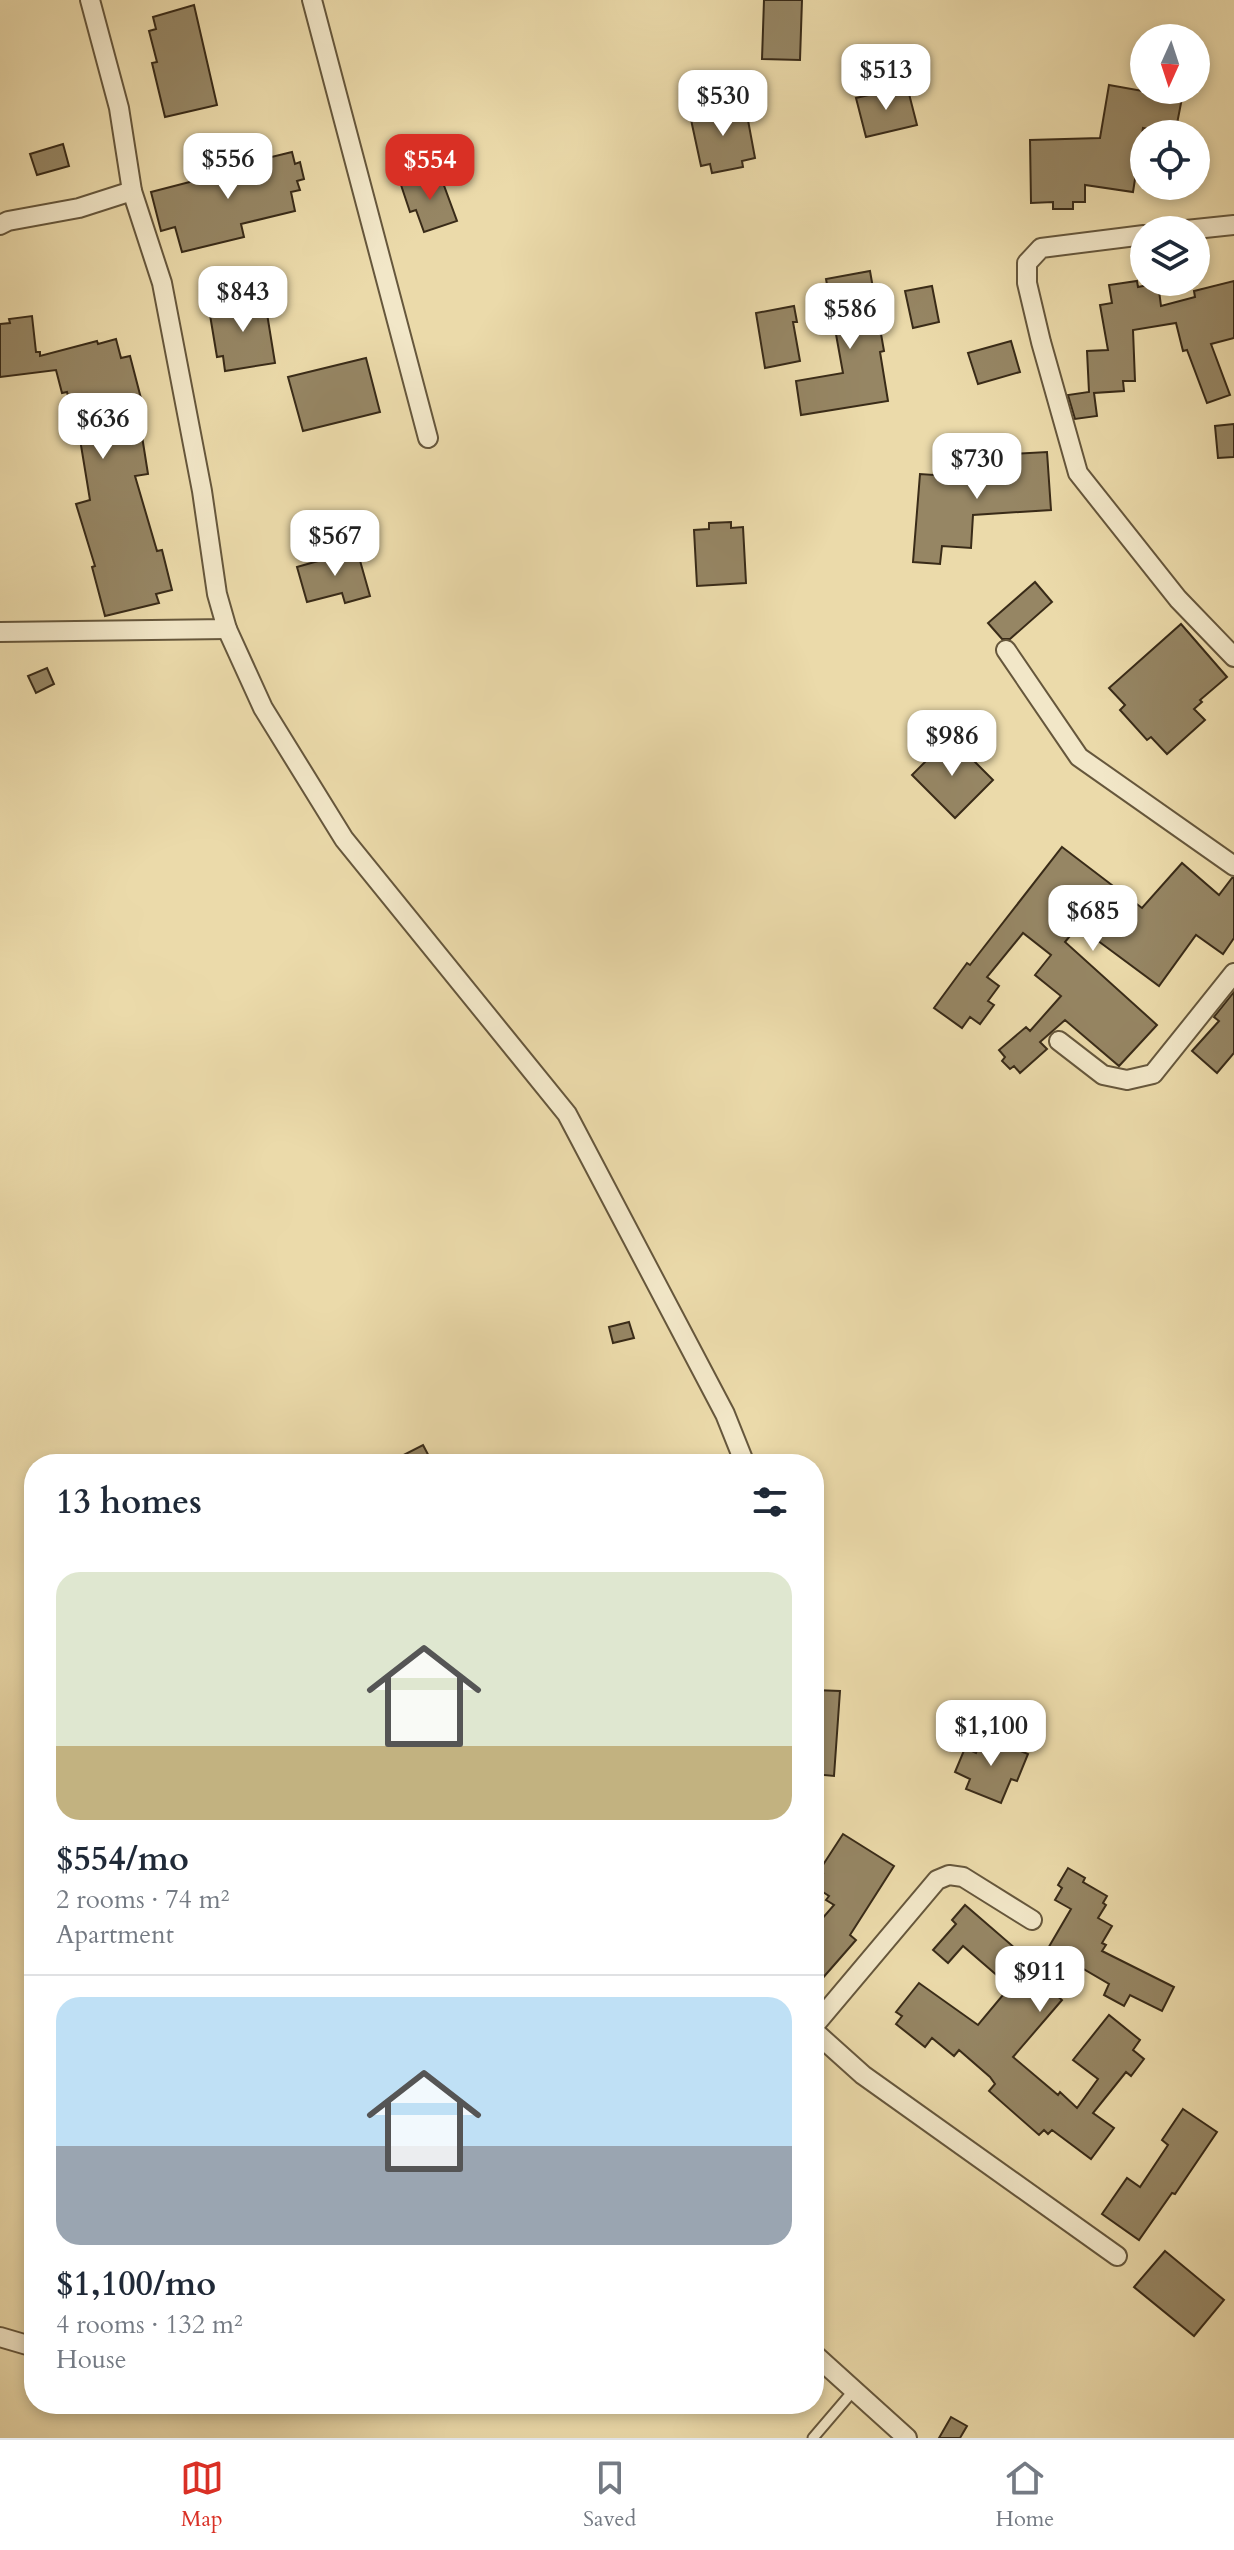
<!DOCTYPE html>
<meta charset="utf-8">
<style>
:root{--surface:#fff;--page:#f6f6f7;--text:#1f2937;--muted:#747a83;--line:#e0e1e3;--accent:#d93025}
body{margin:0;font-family:Cardo,serif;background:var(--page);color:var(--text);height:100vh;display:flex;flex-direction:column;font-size:30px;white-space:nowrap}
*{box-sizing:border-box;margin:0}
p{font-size:26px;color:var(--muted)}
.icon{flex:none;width:44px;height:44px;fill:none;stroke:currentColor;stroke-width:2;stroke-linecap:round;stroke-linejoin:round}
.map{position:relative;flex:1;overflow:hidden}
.panel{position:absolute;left:24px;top:1454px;width:800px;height:960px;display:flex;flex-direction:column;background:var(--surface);border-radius:32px;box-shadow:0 4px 12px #0003}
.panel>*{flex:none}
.needle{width:52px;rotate:183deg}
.tools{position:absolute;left:1130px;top:24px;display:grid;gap:16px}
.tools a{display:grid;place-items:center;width:80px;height:80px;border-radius:50%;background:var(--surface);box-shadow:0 4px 12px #0003;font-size:40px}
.price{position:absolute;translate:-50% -68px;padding:0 18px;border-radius:16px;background:#fff;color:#222;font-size:26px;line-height:52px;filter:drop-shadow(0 2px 4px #0008)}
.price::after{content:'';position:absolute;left:50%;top:48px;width:24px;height:18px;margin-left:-12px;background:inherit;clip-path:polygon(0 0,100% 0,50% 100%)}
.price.selected{background:var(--accent);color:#fff}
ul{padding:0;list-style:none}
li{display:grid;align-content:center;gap:16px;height:424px;padding:0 32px}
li+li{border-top:2px solid var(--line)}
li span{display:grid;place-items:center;height:248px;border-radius:24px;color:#555}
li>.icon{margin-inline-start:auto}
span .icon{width:144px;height:144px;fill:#fffc;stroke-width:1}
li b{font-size:34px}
h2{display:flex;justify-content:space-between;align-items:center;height:96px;padding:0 32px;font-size:34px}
.tab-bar{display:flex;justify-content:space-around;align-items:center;height:112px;border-top:2px solid var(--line);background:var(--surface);font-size:22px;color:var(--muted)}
.tab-bar a{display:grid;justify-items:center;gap:4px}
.tab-bar .selected{color:var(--accent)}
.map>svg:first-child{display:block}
.building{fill:#968664;stroke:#392b18;stroke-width:2}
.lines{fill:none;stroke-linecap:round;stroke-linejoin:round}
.lane-casing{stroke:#66573c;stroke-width:13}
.street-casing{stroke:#66573c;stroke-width:22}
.lane{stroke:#f2e7c8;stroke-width:9}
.street{stroke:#f2e7c8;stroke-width:18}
</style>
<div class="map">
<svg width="1234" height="2438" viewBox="0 0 1234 2438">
<rect width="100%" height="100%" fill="#ebdaaa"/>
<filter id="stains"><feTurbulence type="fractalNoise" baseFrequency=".0025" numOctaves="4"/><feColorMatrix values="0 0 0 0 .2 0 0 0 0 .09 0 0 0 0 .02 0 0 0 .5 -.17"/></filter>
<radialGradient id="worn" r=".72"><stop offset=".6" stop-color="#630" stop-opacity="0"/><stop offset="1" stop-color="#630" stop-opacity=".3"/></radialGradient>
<g class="building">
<path d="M764,0h38l-2,60 -38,-1z"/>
<path d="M194,5l23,100 -52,12 -13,-54 5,-1 -8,-31 7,-2 -3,-12z"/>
<path d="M1109,85l73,13 -7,36 -32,-6 -10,64 -48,-7v17h-12v7h-20v-7l-22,1 -1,-63 70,-2z"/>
<path d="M907,86l10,39 -51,12 -10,-39z"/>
<path d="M745,104l10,54 -13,3 1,6 -31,6 -2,-9 -9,2 -11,-51z"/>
<path d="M63,144l6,22 -32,9 -7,-21z"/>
<path d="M292,152l3,12 5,-2 4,17 -7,2 3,9 -9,2 4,19 -54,13 3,13 -62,15 -7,-25 -14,4 -10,-39 89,-23 -1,-4z"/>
<path d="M439,172l18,49 -33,11 -8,-22 -6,2 -9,-27z"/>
<path d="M870,271l14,80 -4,1 8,49 -87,14 -5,-34 47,-8 -17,-94z"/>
<path d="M1137,281l1,6 20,-4 3,23 34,-9 -1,-6 40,-10v57l-23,6 19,51 -23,8 -20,-53 -4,1 -7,-28 -43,7 2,51h-12l1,10 -30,2 3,23 -22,3 -7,-24 21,-3 -2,-41 21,-1 -8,-45 12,-2 -3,-18z"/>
<path d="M932,286l7,36 -26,6 -8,-37z"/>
<path d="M264,295l11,68 -50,8 -2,-15 -6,1 -8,-48 38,-7v-4z"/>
<path d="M794,306l3,16h-4l7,39 -35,7 -9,-55z"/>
<path d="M32,316l4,36h4v4l57,-15 1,3 18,-5 5,19 9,-2 14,54 -6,1 10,63 -13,2 22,75 5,-1 10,40 -16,4 3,9 -54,13 -13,-49 3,-1 -19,-62 14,-4 -12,-73h-2l-9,-35 -5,1 -6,-23 -56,7v-53l10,-1 -1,-4z"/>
<path d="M1011,341l9,31 -42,12 -10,-31z"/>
<path d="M366,358l14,54 -77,19 -15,-54z"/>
<path d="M1234,424v33l-16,1 -3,-32z"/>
<path d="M1047,452l4,58 -78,5 -2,33 -29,-2 -2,18 -27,-2 7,-88 73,5 -1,-24z"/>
<path d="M731,522v6l12,-1 3,56 -49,3 -3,-56 15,-1v-6z"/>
<path d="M357,550l13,46 -25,7 -3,-10 -35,9 -10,-35z"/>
<path d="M1035,582l17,20 -42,37h-8l-14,-16z"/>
<path d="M1181,624l46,53 -27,23 2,2 -8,7 11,11 -38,34 -16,-17 -4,3 -27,-30 5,-5 -16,-17z"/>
<path d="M47,668l7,16 -18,9 -8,-17z"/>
<path d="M950,737l43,43 -38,38 -43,-43z"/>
<path d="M1062,847l80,61 40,-45 37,32 13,-17h2v60l-11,16 -27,-19 -37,51 -81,-60 -13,16 92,83 -38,41 -54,-46 -25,22 7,7 -27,24 -6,-7 -4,3 -8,-8 3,-4 -6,-7 27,-23 4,4 31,-35 -26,-21 16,-20 -28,-22 -36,44 12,9 -11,15 6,4 -14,19 -10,-7 -8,11 -28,-20 33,-45 3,2z"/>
<path d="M1234,992v61l-17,20 -25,-22 27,-30 -5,-4z"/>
<path d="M629,1322l5,16 -21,5 -4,-16z"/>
<path d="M423,1445l10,19h-47z"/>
<path d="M814,1690l26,1 -6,85 -20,-2z"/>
<path d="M983,1736l45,18 -11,27 -6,-2 -10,24 -35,-14 4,-10 -15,-7 10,-24 11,5z"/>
<path d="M843,1834l51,32 -44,69 6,5 -42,48v-33l8,-9 -8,-7v-11l20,-23 -8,-5 3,-4 -14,-9 8,-13 -4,-3z"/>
<path d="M1068,1868l17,10 -2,4 24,14 -4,7 3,2 -8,13 14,8 -10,17 4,2 -4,6 72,36 -12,24 -32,-16 -6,11 -20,-11 5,-11 -29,-17 -24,28 6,5 -49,57 45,38 2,-3 17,16 21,-29 -25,-19 36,-45 31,25 -7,10 11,9 -13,17 -5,-4 -33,41 21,15 -23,31 -39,-29 -4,4 -4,-4 -5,5 -50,-44 6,-7 -5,-7 -31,-27 -5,6 -22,-18 -7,9 -29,-23 6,-8 -6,-4 23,-29 59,42 30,-36 -3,-3 2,-2 -44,-38 -15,17 -15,-13 23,-26 -4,-4 13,-15 66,57 4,-4 5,4 31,-53 -16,-9 7,-12 -4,-3z"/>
<path d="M1183,2109l34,23 -42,62 -3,-1 -33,47 -37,-26 25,-36 13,9 28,-42 -6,-5z"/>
<path d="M1165,2251l59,49 -30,36 -60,-49z"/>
<path d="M951,2417l16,9 -7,12h-21z"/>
</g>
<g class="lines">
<defs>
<path id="lane" d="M813,2438l41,-48"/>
<g id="street">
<path d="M312,0l116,438"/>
<path d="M0,225l8,-4 71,-13 53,-17"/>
<path d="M1186,230l48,-5"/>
<path d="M1144,235l-103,13 -14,15v20l14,59 37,131 100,126 56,58"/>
<path d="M227,629l36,79 81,131 223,275 158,300 20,50"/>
<path d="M0,632l227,-3 -10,-35 -15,-103 -40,-208 -30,-92 -13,-83 -29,-108"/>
<path d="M1006,650l73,107 155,109"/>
<path d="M1059,1041l44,34 24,5 26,-6 81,-101"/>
<path d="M814,2026l123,-146 12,-5 14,2 69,43"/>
<path d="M814,2031l49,44 254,181"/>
<path d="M0,2337l34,10"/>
<path d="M814,2354l93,84"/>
</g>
</defs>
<use href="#lane" class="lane-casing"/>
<use href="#street" class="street-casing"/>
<use href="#lane" class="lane"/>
<use href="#street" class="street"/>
</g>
<rect width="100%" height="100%" filter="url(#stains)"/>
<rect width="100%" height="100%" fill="url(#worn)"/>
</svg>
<div class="tools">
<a><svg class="needle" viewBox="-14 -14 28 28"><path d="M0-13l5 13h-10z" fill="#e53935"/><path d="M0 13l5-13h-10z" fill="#747a83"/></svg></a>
<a><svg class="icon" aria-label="locate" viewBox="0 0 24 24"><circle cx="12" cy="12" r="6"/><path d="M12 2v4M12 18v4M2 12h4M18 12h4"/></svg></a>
<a><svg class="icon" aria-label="layers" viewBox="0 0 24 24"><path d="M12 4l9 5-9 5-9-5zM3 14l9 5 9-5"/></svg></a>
</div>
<b class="price" style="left:886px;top:112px">$513</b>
<b class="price" style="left:723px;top:138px">$530</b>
<b class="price" style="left:228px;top:201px">$556</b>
<b class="price selected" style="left:430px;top:202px">$554</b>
<b class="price" style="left:243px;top:334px">$843</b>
<b class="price" style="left:850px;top:351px">$586</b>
<b class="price" style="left:103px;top:461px">$636</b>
<b class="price" style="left:977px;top:501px">$730</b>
<b class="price" style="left:335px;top:578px">$567</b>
<b class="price" style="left:952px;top:778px">$986</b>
<b class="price" style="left:1093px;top:953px">$685</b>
<b class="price" style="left:991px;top:1768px">$1,100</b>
<b class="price" style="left:1040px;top:2014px">$911</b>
<section class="panel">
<h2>13 homes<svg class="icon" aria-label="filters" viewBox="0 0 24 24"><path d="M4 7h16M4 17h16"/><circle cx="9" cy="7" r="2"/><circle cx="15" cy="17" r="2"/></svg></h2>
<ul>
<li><span style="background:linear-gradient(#dfe7d0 70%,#c2b280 0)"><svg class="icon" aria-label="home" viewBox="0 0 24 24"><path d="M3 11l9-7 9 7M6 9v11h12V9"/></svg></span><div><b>$554/mo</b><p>2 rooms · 74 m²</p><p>Apartment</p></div></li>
<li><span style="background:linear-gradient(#bfe0f5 60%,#9aa5b1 0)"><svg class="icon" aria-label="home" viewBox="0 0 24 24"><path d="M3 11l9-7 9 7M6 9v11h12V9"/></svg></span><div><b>$1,100/mo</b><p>4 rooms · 132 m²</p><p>House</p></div></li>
</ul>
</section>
</div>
<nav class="tab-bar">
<a class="selected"><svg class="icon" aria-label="map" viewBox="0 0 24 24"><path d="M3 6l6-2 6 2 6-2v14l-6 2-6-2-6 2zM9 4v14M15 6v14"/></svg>Map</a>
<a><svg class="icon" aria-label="saved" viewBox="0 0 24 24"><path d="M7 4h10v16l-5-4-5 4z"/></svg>Saved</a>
<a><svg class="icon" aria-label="home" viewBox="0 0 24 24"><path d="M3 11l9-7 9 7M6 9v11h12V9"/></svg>Home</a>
</nav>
